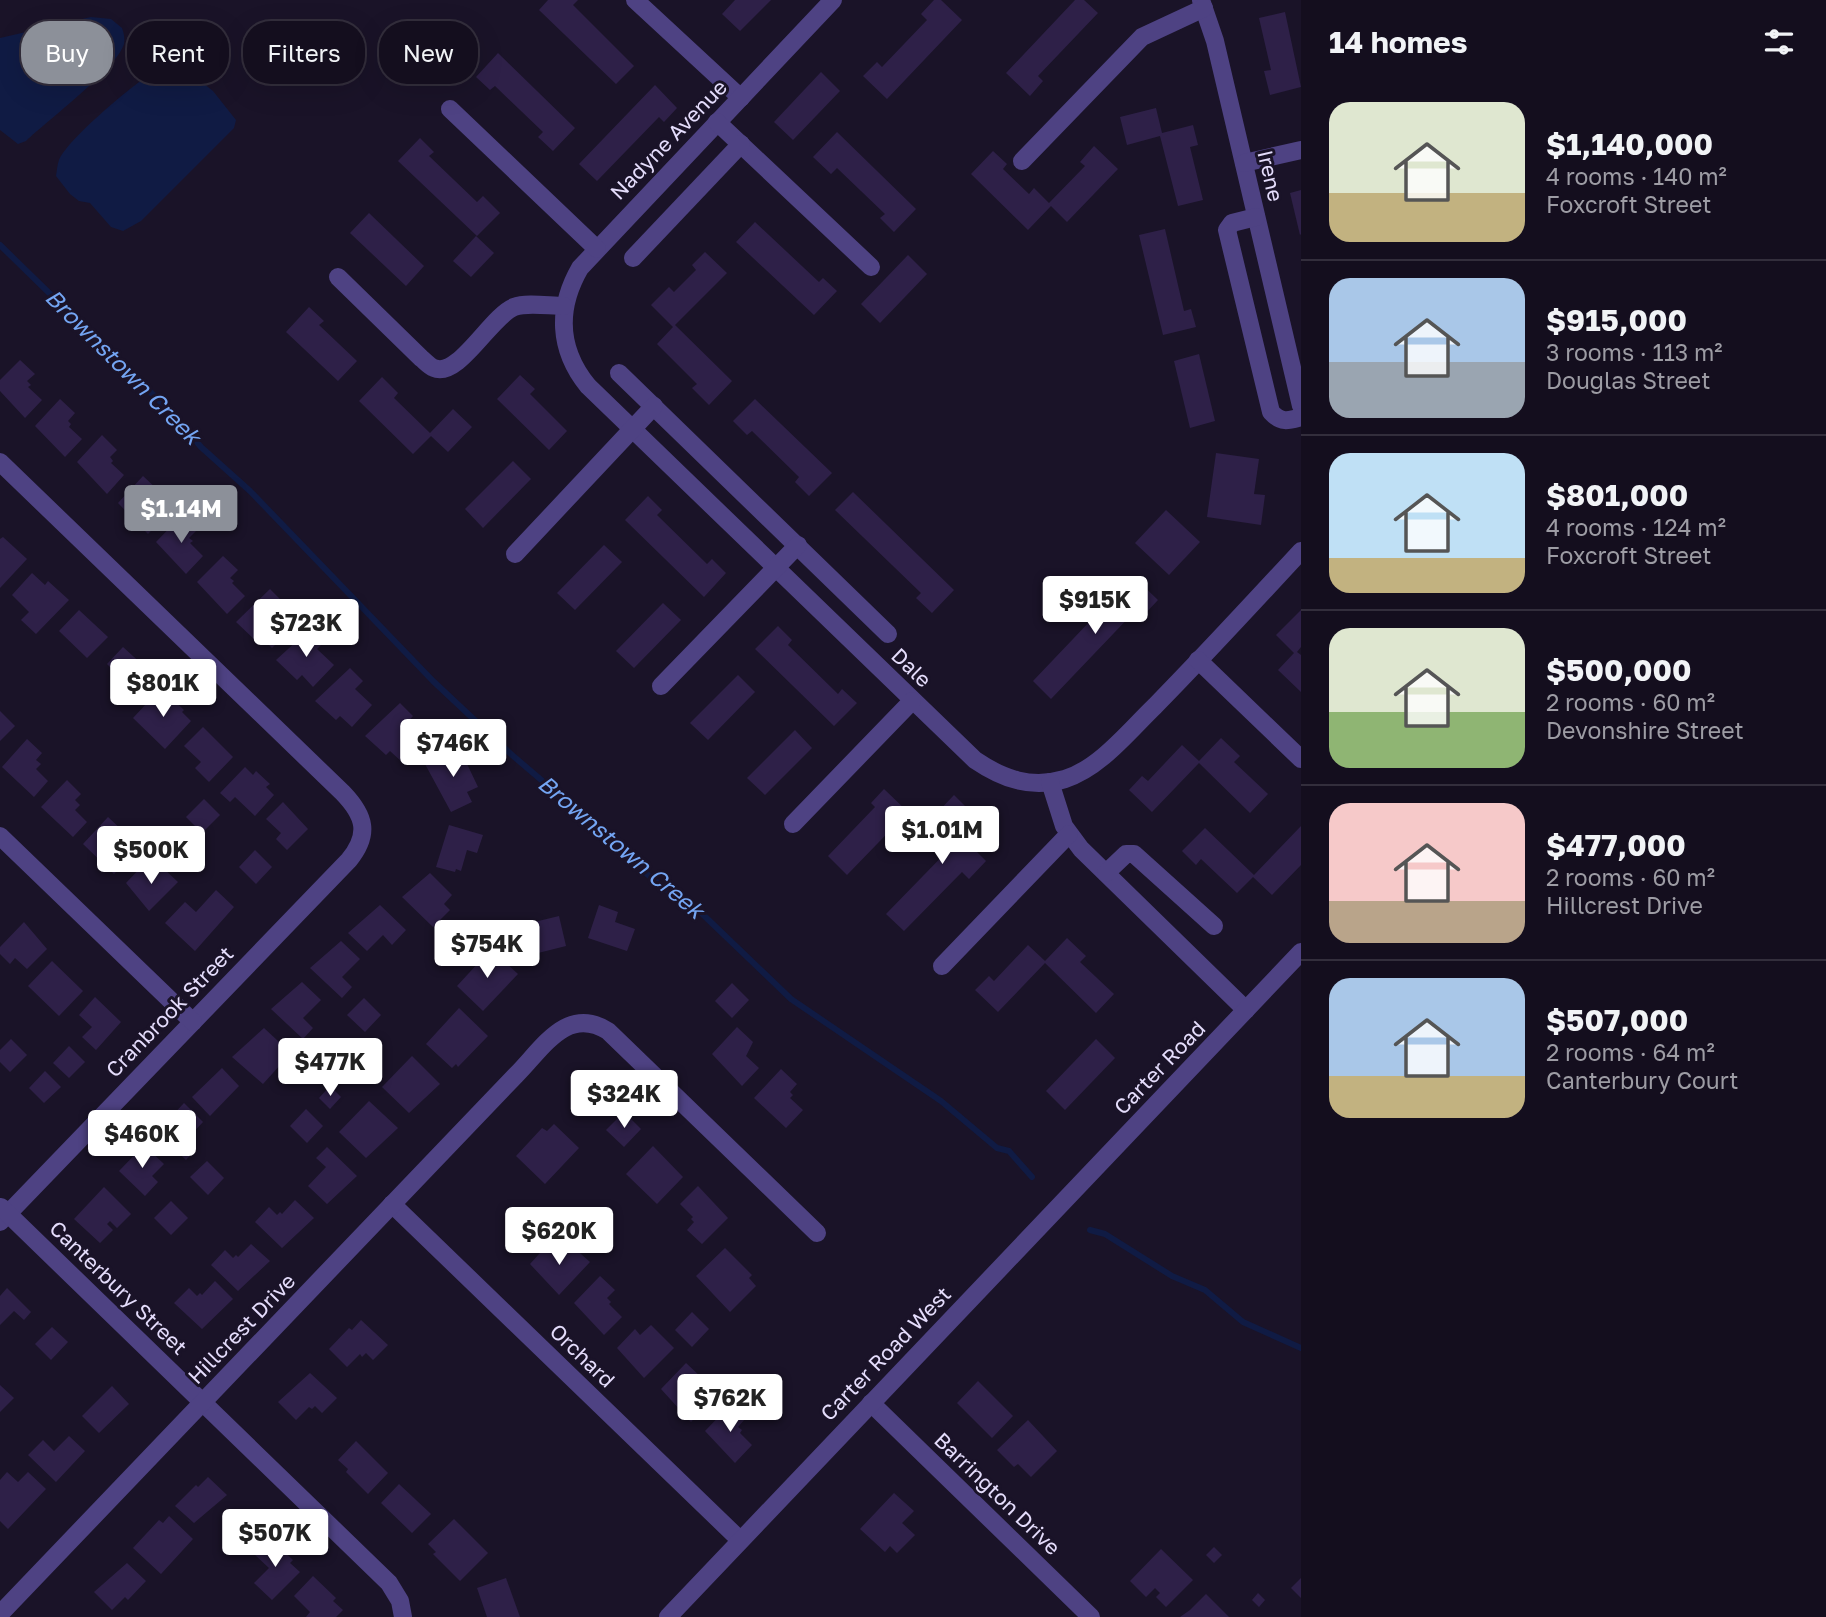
<!DOCTYPE html>
<meta charset="utf-8">
<style>
:root{--surface:#140e1e;--page:#1d1727;--text:#f1f3f6;--muted:#9d9ca4;--line:#332e3c;--accent:#8c9099}
body{margin:0;font-family:"Golos Text",sans-serif;background:var(--page);color:var(--text);height:100vh;display:flex;flex-direction:column;font-size:26px;white-space:nowrap}
*{box-sizing:border-box;margin:0}
p{font-size:23px;color:var(--muted)}
.icon{flex:none;width:38px;height:38px;fill:none;stroke:currentColor;stroke-width:2;stroke-linecap:round;stroke-linejoin:round}
.map{position:relative;flex:1;overflow:hidden}
.side{display:flex;flex-direction:column;background:var(--surface);width:525px}
.side>*{flex:none}
.guide{position:absolute;left:21px;top:21px;width:665px;height:63px;display:flex;gap:14px}
.price{position:absolute;translate:-50% -60px;padding:0 16px;border-radius:7px;background:#fff;color:#222;font-size:23px;line-height:46px;filter:drop-shadow(0 2px 4px #0008)}
.price::after{content:'';position:absolute;left:50%;top:42px;width:21px;height:16px;margin-left:-10px;background:inherit;clip-path:polygon(0 0,100% 0,50% 100%)}
.price.selected{background:var(--accent);color:#fff}
ul{padding:0;list-style:none}
li{display:flex;align-items:center;gap:21px;height:175px;padding:0 28px}
li+li{border-top:2px solid var(--line)}
li span{display:grid;place-items:center;flex:none;width:196px;height:140px;border-radius:21px;color:#555}
li>.icon{margin-inline-start:auto}
span .icon{width:84px;height:84px;fill:#fffc;stroke-width:1}
li b{font-size:30px}
h2{display:flex;justify-content:space-between;align-items:center;height:84px;padding:0 28px;font-size:30px}
.chip{padding:0 24px;border-radius:28px;background:var(--surface);box-shadow:0 7px 28px #0002,0 0 0 2px var(--line);font-size:24px;line-height:63px}
.chip.selected{background:var(--accent);color:#fff}
main{display:flex;flex:1;min-height:0}
.map>svg:first-child{display:block}
.water{fill:#101b44}
.lines{fill:none;stroke-linecap:round;stroke-linejoin:round}
.stream{stroke:#101b44;stroke-width:6}
.building{fill:#2e2048}
.minor{stroke:#4e4283;stroke-width:18}
.labels{text-anchor:middle;stroke-width:6;stroke-linejoin:round;paint-order:stroke}
.street-label{font-size:21px;fill:#e5ddfc;stroke:#1a1328}
.water-label{font-size:23px;font-style:italic;fill:#74a5f3;stroke:#1a1328}
</style>
<main>
<div class="map">
<svg width="1301" height="1617" viewBox="0 0 1301 1617">
<rect width="100%" height="100%" fill="#1a1328"/>
<g class="water">
<path d="M91,17l20,2 11,9c2,5 3,11 2,16 -7,24 -77,77 -98,97l-8,3 -18,-14v-92z"/>
<path d="M169,62h7l37,29 23,29 -2,8 -93,93 -18,10 -12,-4 -21,-24 -11,-2 -9,-7 -14,-18c1,-5 1,-11 3,-16 10,-23 87,-87 110,-98z"/>
</g>
<g class="lines">
<g class="stream">
<path d="M0,245l175,171 26,31 49,44 183,190 79,74 75,64 28,17 28,35 29,23 22,12 97,93 150,102 56,47 12,3 23,26"/>
<path d="M1090,1230l15,4 67,42 33,14 38,32 58,26"/>
</g>
</g>
<g class="building">
<path d="M548,0h30l-5,5 61,61 -18,18 -77,-74z"/>
<path d="M735,0h36l-31,31 -18,-17z"/>
<path d="M934,0h7l21,20 -75,79 -24,-23 14,-14 5,5 45,-47 -6,-6z"/>
<path d="M1075,0h9l14,13 -60,63 5,5 -13,15 -24,-23z"/>
<path d="M1285,12l16,75 -31,8 -6,-24 7,-1 -12,-52z"/>
<path d="M498,53l77,75 -22,23 -15,-14 5,-5 -48,-46 -5,4 -14,-13z"/>
<path d="M821,72l19,19 -47,49 -19,-18z"/>
<path d="M655,85l22,23 -13,14 -5,-5 -62,64 -18,-17z"/>
<path d="M1156,108l6,25 31,-8 5,20 -8,2 13,53 -25,6 -18,-70 -33,9 -7,-28z"/>
<path d="M837,132l79,77 -22,23 -14,-14 5,-4 -48,-46 -6,6 -18,-17z"/>
<path d="M420,138l14,14 -5,4 48,46 6,-6 17,17 -23,23 -79,-75z"/>
<path d="M1094,146l24,23 -51,53 -16,-16 -23,24 -57,-56 22,-23 14,13 -4,5 26,25 5,-6 15,15 36,-37 -5,-4z"/>
<path d="M1301,190v44l-1,1 -10,-42z"/>
<path d="M369,213l55,53 -18,20 -56,-53z"/>
<path d="M755,222l64,60 4,-4 14,13 -23,24 -78,-73z"/>
<path d="M1165,229l19,82 7,-2 5,18 -33,8 -24,-100z"/>
<path d="M476,236l18,17 -23,24 -18,-16z"/>
<path d="M705,252l22,21 -52,52 57,56 -23,24 -17,-17 5,-4 -40,-40 16,-17 -22,-22 18,-18 5,5 22,-22 -4,-5z"/>
<path d="M908,255l19,19 -47,49 -19,-19z"/>
<path d="M309,307l15,14 -5,4 38,36 -19,20 -52,-49z"/>
<path d="M1199,354l16,67 -25,7 -16,-67z"/>
<path d="M20,360l15,14 -8,7 4,4 -3,2 14,13 -17,18 -25,-27v-11z"/>
<path d="M520,375l15,14 -5,5 37,37 -18,19 -52,-51z"/>
<path d="M382,377l16,16 -4,5 36,35 23,-24 19,18 -24,25 -17,-16 -18,18 -54,-53z"/>
<path d="M60,399l15,14 -7,8 3,3 -2,3 13,12 -17,18 -30,-31z"/>
<path d="M755,399l77,74 -23,23 -14,-14 4,-5 -47,-46 -5,4 -14,-14z"/>
<path d="M102,435l15,15 -7,7 3,4 -2,2 13,12 -17,19 -30,-32z"/>
<path d="M1216,453l43,6 -5,35 11,1 -4,30 -54,-8z"/>
<path d="M513,461l18,18 -48,49 -18,-19z"/>
<path d="M143,476l16,15 -8,7 4,3 -3,3 13,12 -17,18 -30,-31z"/>
<path d="M853,492l101,98 -22,23 -16,-15 5,-5 -86,-83z"/>
<path d="M648,496l14,14 -5,5 50,49 5,-5 14,14 -22,24 -79,-77z"/>
<path d="M1166,510l34,32 -31,33 -34,-32z"/>
<path d="M181,516l16,14 -8,8 4,3 -3,2 13,13 -17,18 -30,-32z"/>
<path d="M3,537l24,22 -27,29v-49z"/>
<path d="M604,545l18,17 -47,48 -18,-17z"/>
<path d="M223,556l15,14 -8,8 4,3 -2,2 13,13 -18,18 -30,-32z"/>
<path d="M32,573l13,12 3,-4 21,19 -33,34 -15,-14 8,-8 -17,-17z"/>
<path d="M1133,576l25,24 -16,17 -7,-6 -84,88 -18,-18z"/>
<path d="M270,589l14,14 -8,8 17,16 -21,21 -11,-11 -5,4 -20,-19z"/>
<path d="M663,603l18,17 -47,48 -18,-17z"/>
<path d="M79,610l29,27 -21,21 -28,-27z"/>
<path d="M1301,610v37l-4,5 4,3v37l-23,-22 16,-17 -18,-18z"/>
<path d="M778,626l14,14 -4,5 50,49 4,-5 15,14 -23,23 -79,-77z"/>
<path d="M311,628l14,13 -8,8 17,16 -21,22 -11,-12 -5,5 -21,-20z"/>
<path d="M123,647l32,29 -27,28 -15,-13 10,-11 -16,-16z"/>
<path d="M350,668l13,13 -8,8 17,16 -20,22 -12,-11 -4,4 -21,-19z"/>
<path d="M738,675l17,17 -47,48 -18,-17z"/>
<path d="M161,688l23,22 -2,2 9,9 -26,28 -32,-31z"/>
<path d="M400,703l13,13 -7,8 16,16 -20,22 -12,-11 -4,4 -21,-19z"/>
<path d="M0,711l15,15 -15,15z"/>
<path d="M203,727l30,30 -24,25 -14,-14 6,-6 -17,-16z"/>
<path d="M795,730l17,18 -47,47 -18,-17z"/>
<path d="M1221,738l19,18 -6,6 34,32 -18,19 -51,-50 -47,49 -23,-22 13,-14 6,5 34,-36 17,16z"/>
<path d="M27,739l15,14 -6,7 5,4 -5,5 12,12 -14,16 -32,-30z"/>
<path d="M459,747l19,40 -11,5 5,10 -21,10 -26,-48z"/>
<path d="M245,767l8,8 3,-4 14,13 -4,3 8,8 -19,21 -20,-19 -5,5 -10,-9z"/>
<path d="M67,780l14,14 -6,6 5,5 -5,5 12,12 -14,15 -32,-30z"/>
<path d="M884,789l24,23 -61,63 -19,-19 47,-49 -4,-4z"/>
<path d="M954,795l26,26 -17,17 23,23 -17,18 -7,-7 -58,59 -18,-17 73,-75 -24,-24z"/>
<path d="M204,799l16,16 -18,18 -16,-16z"/>
<path d="M283,802l25,27 -21,21 -11,-11 5,-6 -15,-14z"/>
<path d="M108,817l15,14 -7,6 5,5 -5,5 13,12 -15,15 -31,-30z"/>
<path d="M449,825l34,10 -6,18 -10,-3 -6,21 -5,-2 -1,3 -19,-5z"/>
<path d="M1301,826v39l-29,30 -19,-18 -16,16 -36,-34 -5,6 -14,-14 23,-23 49,47z"/>
<path d="M255,850l17,17 -16,17 -17,-17z"/>
<path d="M144,864l12,12 7,-8 15,14 -29,29 -23,-28z"/>
<path d="M430,873l22,22 -8,9 6,6 -17,17 -31,-30z"/>
<path d="M216,890l18,17 -39,44 -30,-28 20,-21 11,10z"/>
<path d="M380,905l26,25 -14,15 -9,-10 -16,16 -19,-18z"/>
<path d="M599,905l19,7 -3,10 20,7 -8,22 -39,-13z"/>
<path d="M559,916l7,30 -40,10 -8,-30z"/>
<path d="M24,922l23,27 -20,20 -12,-11 -5,6 -10,-10v-7z"/>
<path d="M1067,938l19,18 -6,6 34,32 -18,19 -51,-50 -47,49 -23,-22 14,-14 5,5 34,-36 17,16z"/>
<path d="M341,941l19,18 -18,18 10,10 -10,11 -32,-30z"/>
<path d="M491,949l27,25 -35,37 -26,-25z"/>
<path d="M52,961l31,30 -24,25 -31,-30z"/>
<path d="M302,982l19,18 -18,18 10,10 -10,11 -32,-30z"/>
<path d="M732,983l17,17 -17,18 -17,-17z"/>
<path d="M95,997l26,25 -25,28 -14,-13 10,-10 -13,-12z"/>
<path d="M364,998l17,17 -16,17 -18,-17z"/>
<path d="M459,1008l29,28 -30,31 -2,-3 -4,4 -26,-24z"/>
<path d="M737,1027l16,15 -7,14 13,12 -17,18 -30,-32z"/>
<path d="M264,1028l27,25 -28,31 -31,-27z"/>
<path d="M11,1039l16,16 -17,17 -10,-10v-12z"/>
<path d="M325,1039l17,16 -16,18 -18,-16z"/>
<path d="M1096,1039l19,19 -50,52 -19,-19z"/>
<path d="M69,1046l16,16 -16,16 -16,-15z"/>
<path d="M412,1056l28,28 -31,29 -27,-26z"/>
<path d="M222,1068l17,18 -29,30 -18,-19z"/>
<path d="M781,1069l16,15 -7,8 3,3 -3,3 13,12 -17,18 -32,-30z"/>
<path d="M45,1071l16,16 -17,16 -15,-15z"/>
<path d="M330,1086l11,11 -11,12 -11,-11z"/>
<path d="M369,1101l29,27 -32,30 -27,-26z"/>
<path d="M184,1103l19,19 -17,18 10,9 -10,11 -29,-28z"/>
<path d="M306,1109l17,17 -16,17 -17,-17z"/>
<path d="M624,1112l17,17 -17,18 -18,-17z"/>
<path d="M554,1124l25,24 -34,36 -29,-28 26,-28 5,3z"/>
<path d="M144,1145l20,19 -12,12 6,6 -13,14 -26,-25z"/>
<path d="M653,1146l30,31 -26,27 -31,-30z"/>
<path d="M327,1147l30,29 -30,28 -19,-18 18,-19 -10,-9z"/>
<path d="M207,1161l17,17 -16,17 -18,-18z"/>
<path d="M698,1186l30,32 -26,26 -15,-14 7,-8 -3,-3 2,-2 -13,-13z"/>
<path d="M104,1187l27,27 -14,14 -7,-7 -3,3 6,6 -13,13 -26,-24z"/>
<path d="M295,1200l19,18 -32,30 -27,-26 14,-15 8,8 3,-3 2,2z"/>
<path d="M171,1201l17,17 -17,17 -17,-17z"/>
<path d="M251,1244l19,17 -32,30 -27,-26 14,-15 8,8 3,-3 2,2z"/>
<path d="M548,1244l14,13 10,-11 18,16 -31,33 -29,-31z"/>
<path d="M725,1248l27,27 -3,3 7,8 -26,26 -34,-36z"/>
<path d="M600,1276l15,14 -8,8 4,4 -2,2 13,13 -18,18 -30,-32z"/>
<path d="M215,1281l18,18 -31,30 -28,-26 15,-15 8,8 3,-3 2,2z"/>
<path d="M7,1288l24,24 -7,8 -10,-9 -14,14v-29z"/>
<path d="M692,1312l17,17 -17,18 -17,-17z"/>
<path d="M361,1320l27,25 -15,15 -7,-7 -4,4 -2,-3 -13,13 -18,-18 20,-21 3,2z"/>
<path d="M651,1325l23,23 -30,30 -27,-30 18,-19 5,6z"/>
<path d="M52,1327l16,15 -17,18 -16,-16z"/>
<path d="M686,1363l15,14 -7,8 4,3 -2,3 13,12 -18,19 -30,-33z"/>
<path d="M310,1373l27,25 -15,15 -7,-7 -3,3 -3,-2 -13,13 -18,-18z"/>
<path d="M978,1381l35,35 -21,22 -35,-35z"/>
<path d="M0,1385l14,13 -14,14z"/>
<path d="M112,1386l17,18 -30,29 -17,-17z"/>
<path d="M730,1405l15,14 -7,8 4,3 -2,3 12,12 -17,18 -30,-32z"/>
<path d="M1028,1420l29,31 -26,26 -13,-13 -4,3 -17,-17z"/>
<path d="M69,1436l16,15 -29,31 -28,-27 15,-15 11,11z"/>
<path d="M356,1441l32,32 -20,21 -22,-22 2,-3 -10,-9z"/>
<path d="M7,1472l11,10 10,-10 18,17 -38,40 -8,-8v-41z"/>
<path d="M208,1477l19,18 -33,28 -19,-17 21,-21 2,2z"/>
<path d="M399,1484l32,30 -19,19 -31,-30z"/>
<path d="M894,1493l20,18 -12,12 13,12 -18,18 -7,-7 -5,6 -25,-23z"/>
<path d="M169,1516l24,23 -32,35 -28,-26 26,-28 4,3z"/>
<path d="M454,1519l34,34 -28,28 -27,-27 3,-2 -8,-8z"/>
<path d="M270,1538l23,22 -3,3 10,9 -28,28 -18,-17 15,-15 -15,-14z"/>
<path d="M1214,1547l8,8 -8,8 -8,-8z"/>
<path d="M1161,1549l32,31 -27,27 -10,-10 4,-4 -5,-5 -9,9 -16,-16z"/>
<path d="M127,1563l19,18 -18,19 -3,-3 -13,13 -18,-18z"/>
<path d="M313,1576l23,22 -3,3 10,9 -7,7h-30l4,-5 -16,-16z"/>
<path d="M506,1578l14,39h-33l-10,-29z"/>
<path d="M1301,1578v20l-10,-10z"/>
<path d="M1258,1593l7,7 -6,7 -7,-7z"/>
<path d="M1206,1594l23,23h-49l10,-7z"/>
</g>
<g class="lines">
<g class="minor">
<path d="M635,0l106,98"/>
<path d="M833,0l-253,268c-23,40 -22,81 8,118l387,374c28,19 56,29 90,19 35,-11 64,-48 90,-73 50,-51 98,-103 146,-155"/>
<path d="M1201,0l14,41 86,365"/>
<path d="M450,109l147,140"/>
<path d="M717,122l154,145"/>
<path d="M1022,161l120,-124 62,-29"/>
<path d="M1244,163l57,-13"/>
<path d="M1256,217l-24,6 -5,7 44,182c10,11 17,9 30,5"/>
<path d="M633,258l108,-114"/>
<path d="M338,277l83,81c4,3 8,8 13,10 24,11 57,-52 80,-61 13,-5 35,-1 50,-1"/>
<path d="M619,373l269,261"/>
<path d="M0,462l343,331c22,23 27,41 6,67l-349,362"/>
<path d="M515,554l139,-148"/>
<path d="M1198,660l103,99"/>
<path d="M661,686l137,-141"/>
<path d="M1050,782l14,44 17,23 165,161"/>
<path d="M793,824l119,-123"/>
<path d="M0,836l193,186"/>
<path d="M1106,873l20,-19h8l80,72"/>
<path d="M942,966l127,-132"/>
<path d="M392,1204l348,336"/>
<path d="M1,1207l388,376 11,18 3,16"/>
<path d="M871,1403l220,214"/>
<path d="M0,1614l516,-539c27,-27 51,-70 92,-44l209,202"/>
<path d="M668,1617l633,-665"/>
</g>
</g>
<g class="labels">
<g class="street-label">
<text transform="translate(669 140) rotate(-46)" y="7">Nadyne Avenue</text>
<text transform="translate(1270 176) rotate(77)" y="7">Irene</text>
<text transform="translate(911 668) rotate(44)" y="7">Dale</text>
<text transform="translate(170 1012) rotate(-46)" y="7">Cranbrook Street</text>
<text transform="translate(1160 1068) rotate(-46)" y="7">Carter Road</text>
<text transform="translate(118 1288) rotate(44)" y="7">Canterbury Street</text>
<text transform="translate(242 1329) rotate(-46)" y="7">Hillcrest Drive</text>
<text transform="translate(886 1354) rotate(-46)" y="7">Carter Road West</text>
<text transform="translate(582 1356) rotate(44)" y="7">Orchard</text>
<text transform="translate(997 1494) rotate(44)" y="7">Barrington Drive</text>
</g>
<g class="water-label">
<text transform="translate(123 367) rotate(45)" y="8">Brownstown Creek</text>
<text transform="translate(621 847) rotate(40)" y="8">Brownstown Creek</text>
</g>
</g>
</svg>
<b class="price selected" style="left:181px;top:545px">$1.14M</b>
<b class="price" style="left:1095px;top:636px">$915K</b>
<b class="price" style="left:306px;top:659px">$723K</b>
<b class="price" style="left:163px;top:719px">$801K</b>
<b class="price" style="left:453px;top:779px">$746K</b>
<b class="price" style="left:942px;top:866px">$1.01M</b>
<b class="price" style="left:151px;top:886px">$500K</b>
<b class="price" style="left:487px;top:980px">$754K</b>
<b class="price" style="left:330px;top:1098px">$477K</b>
<b class="price" style="left:624px;top:1130px">$324K</b>
<b class="price" style="left:142px;top:1170px">$460K</b>
<b class="price" style="left:559px;top:1267px">$620K</b>
<b class="price" style="left:730px;top:1434px">$762K</b>
<b class="price" style="left:275px;top:1569px">$507K</b>
<div class="guide">
<a class="chip selected">Buy</a>
<a class="chip">Rent</a>
<a class="chip">Filters</a>
<a class="chip">New</a>
</div>
</div>
<section class="side">
<h2>14 homes<svg class="icon" aria-label="filters" viewBox="0 0 24 24"><path d="M4 7h16M4 17h16"/><circle cx="9" cy="7" r="2"/><circle cx="15" cy="17" r="2"/></svg></h2>
<ul>
<li><span style="background:linear-gradient(#dfe7d0 65%,#c2b280 0)"><svg class="icon" aria-label="home" viewBox="0 0 24 24"><path d="M3 11l9-7 9 7M6 9v11h12V9"/></svg></span><div><b>$1,140,000</b><p>4 rooms · 140 m²</p><p>Foxcroft Street</p></div></li>
<li><span style="background:linear-gradient(#a9c7e8 60%,#9aa5b1 0)"><svg class="icon" aria-label="home" viewBox="0 0 24 24"><path d="M3 11l9-7 9 7M6 9v11h12V9"/></svg></span><div><b>$915,000</b><p>3 rooms · 113 m²</p><p>Douglas Street</p></div></li>
<li><span style="background:linear-gradient(#bfe0f5 75%,#c2b280 0)"><svg class="icon" aria-label="home" viewBox="0 0 24 24"><path d="M3 11l9-7 9 7M6 9v11h12V9"/></svg></span><div><b>$801,000</b><p>4 rooms · 124 m²</p><p>Foxcroft Street</p></div></li>
<li><span style="background:linear-gradient(#dfe7d0 60%,#8fb573 0)"><svg class="icon" aria-label="home" viewBox="0 0 24 24"><path d="M3 11l9-7 9 7M6 9v11h12V9"/></svg></span><div><b>$500,000</b><p>2 rooms · 60 m²</p><p>Devonshire Street</p></div></li>
<li><span style="background:linear-gradient(#f6c9c9 70%,#b9a48a 0)"><svg class="icon" aria-label="home" viewBox="0 0 24 24"><path d="M3 11l9-7 9 7M6 9v11h12V9"/></svg></span><div><b>$477,000</b><p>2 rooms · 60 m²</p><p>Hillcrest Drive</p></div></li>
<li><span style="background:linear-gradient(#a9c7e8 70%,#c2b280 0)"><svg class="icon" aria-label="home" viewBox="0 0 24 24"><path d="M3 11l9-7 9 7M6 9v11h12V9"/></svg></span><div><b>$507,000</b><p>2 rooms · 64 m²</p><p>Canterbury Court</p></div></li>
</ul>
</section>
</main>
